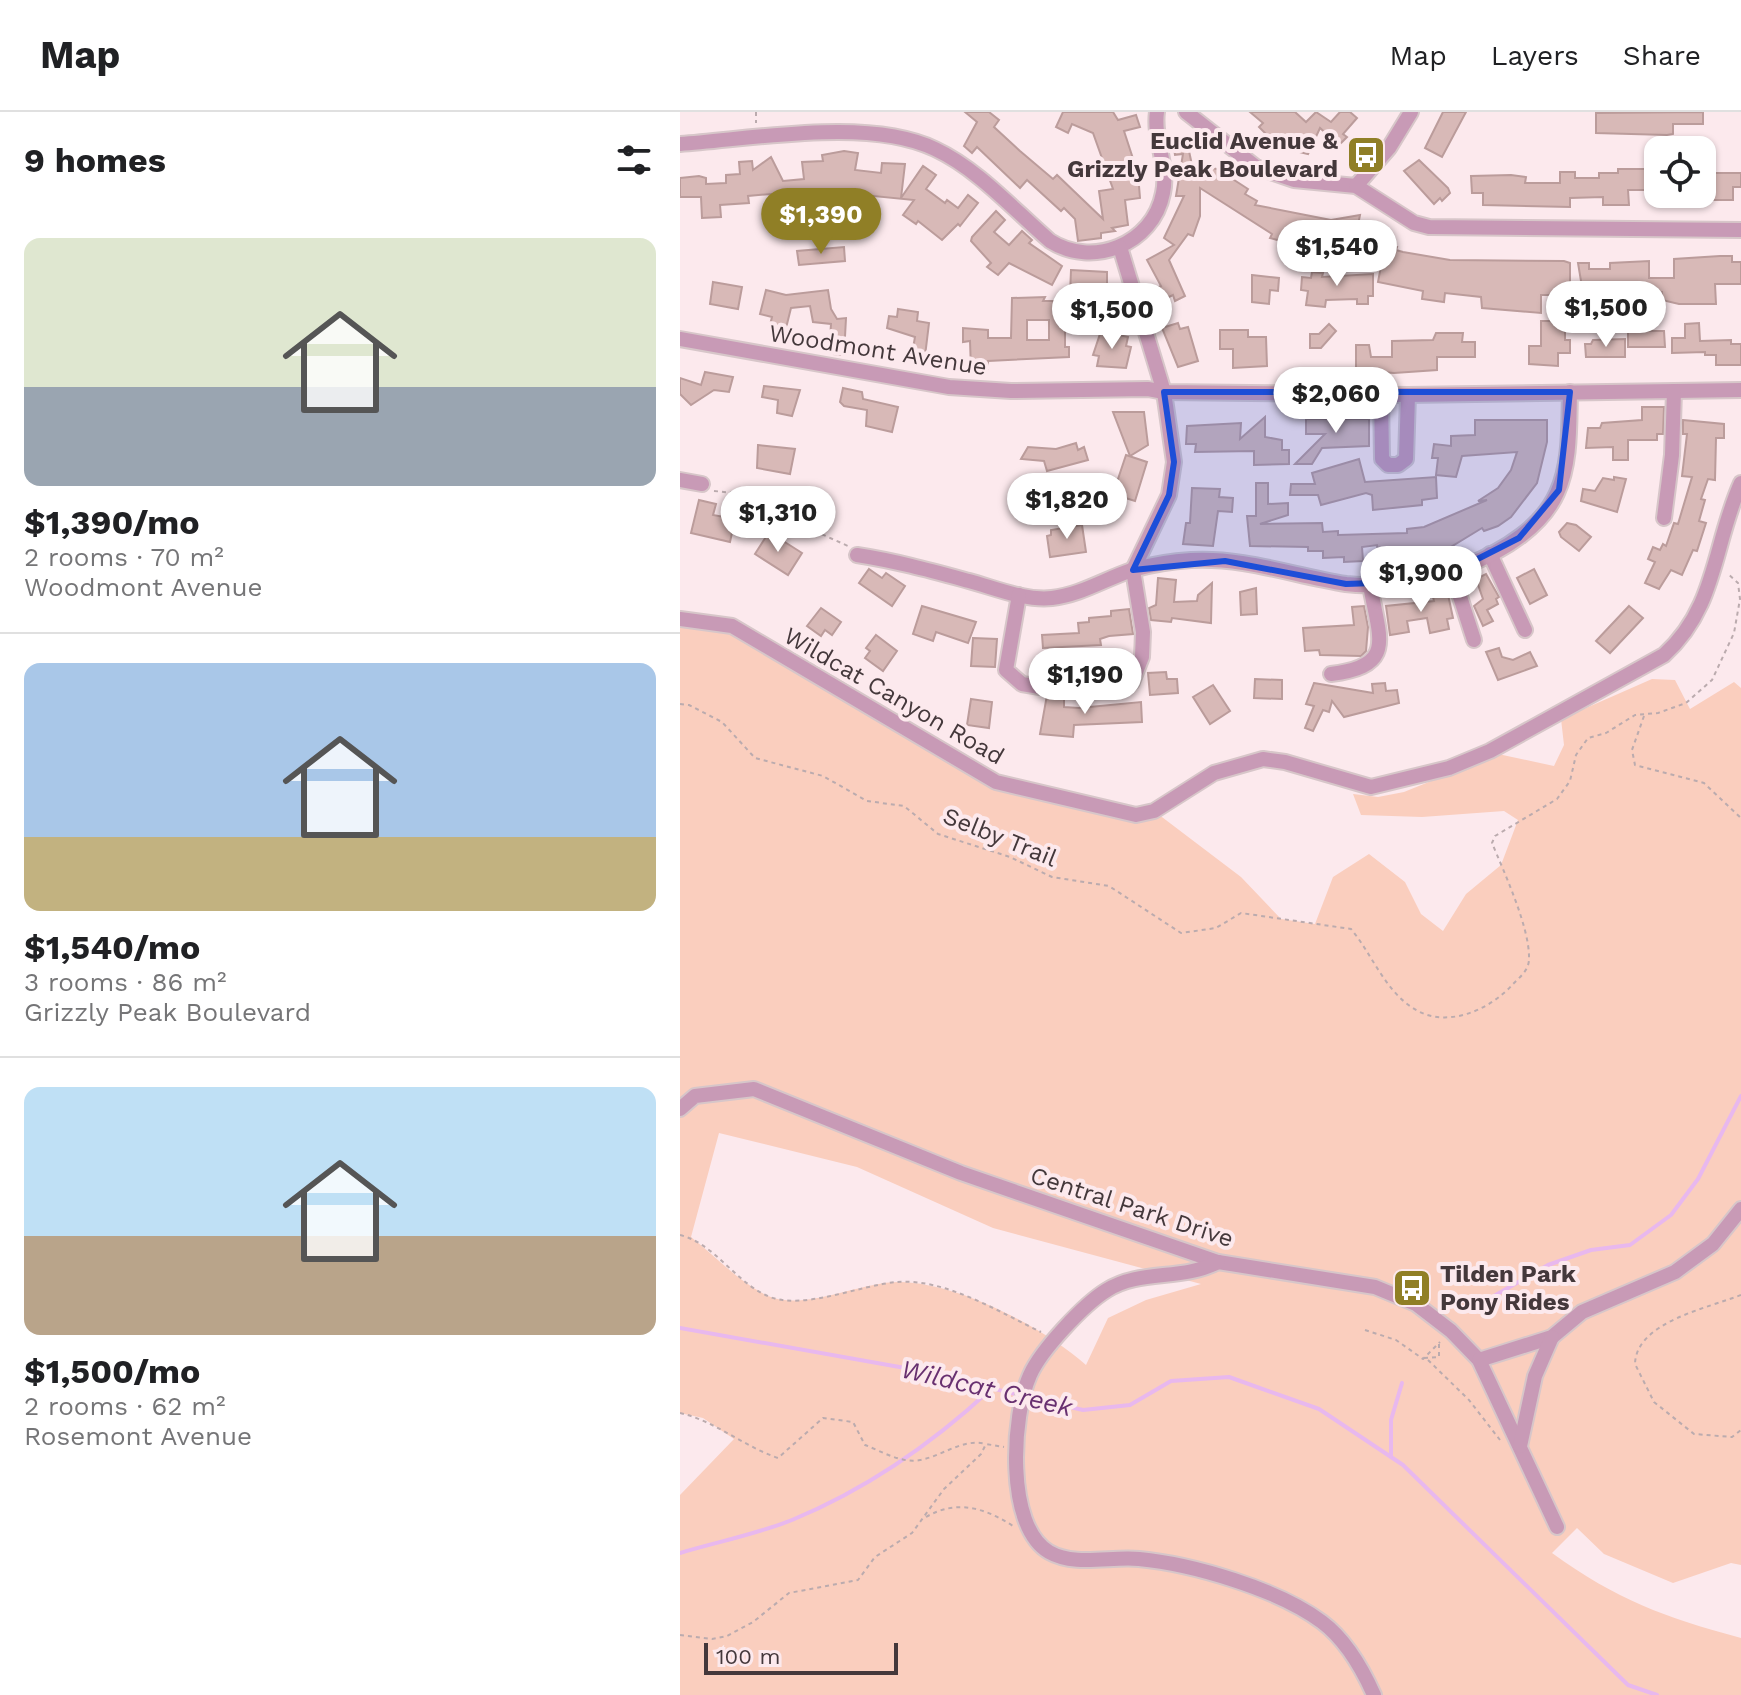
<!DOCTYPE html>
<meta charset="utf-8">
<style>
:root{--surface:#fff;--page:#f2f2f2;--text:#202124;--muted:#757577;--line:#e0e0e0;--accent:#907f26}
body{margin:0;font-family:"Work Sans",sans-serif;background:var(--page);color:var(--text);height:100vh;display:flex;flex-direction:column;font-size:30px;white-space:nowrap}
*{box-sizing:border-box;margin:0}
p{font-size:26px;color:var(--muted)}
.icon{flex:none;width:44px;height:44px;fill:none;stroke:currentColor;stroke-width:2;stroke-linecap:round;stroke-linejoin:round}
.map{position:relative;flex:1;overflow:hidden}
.panel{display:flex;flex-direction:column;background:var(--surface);width:680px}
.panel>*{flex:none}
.tools{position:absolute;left:964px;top:24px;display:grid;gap:16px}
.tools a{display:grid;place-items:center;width:72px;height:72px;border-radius:16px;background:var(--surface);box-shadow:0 2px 6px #0004;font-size:40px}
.scale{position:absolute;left:24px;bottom:20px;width:194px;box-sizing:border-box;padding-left:8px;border:4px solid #44383b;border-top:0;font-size:22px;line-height:28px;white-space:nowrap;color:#44383b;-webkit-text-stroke:6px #fce9ed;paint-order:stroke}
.price{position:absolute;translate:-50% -68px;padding:0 18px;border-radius:28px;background:#fff;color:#222;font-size:26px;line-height:52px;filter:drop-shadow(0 2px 4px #0008)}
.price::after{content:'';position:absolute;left:50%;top:48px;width:24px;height:18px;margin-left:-12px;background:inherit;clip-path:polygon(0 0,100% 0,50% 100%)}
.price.on{background:var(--accent);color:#fff}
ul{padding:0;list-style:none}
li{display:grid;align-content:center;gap:16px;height:424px;padding:0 24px}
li+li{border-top:2px solid var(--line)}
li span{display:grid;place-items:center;height:248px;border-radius:16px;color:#555}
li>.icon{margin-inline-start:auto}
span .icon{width:144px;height:144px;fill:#fffc;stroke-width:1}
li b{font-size:34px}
h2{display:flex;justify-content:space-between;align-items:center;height:96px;padding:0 24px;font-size:34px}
header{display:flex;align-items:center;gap:48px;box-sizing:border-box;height:112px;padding:0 40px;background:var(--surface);border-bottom:2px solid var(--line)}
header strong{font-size:38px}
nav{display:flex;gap:44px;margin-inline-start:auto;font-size:28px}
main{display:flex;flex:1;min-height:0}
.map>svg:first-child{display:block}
.green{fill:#facebe;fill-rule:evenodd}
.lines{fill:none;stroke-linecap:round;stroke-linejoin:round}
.stream{stroke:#e8b8ee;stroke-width:4}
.building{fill:#d8b9b7;stroke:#bb9c9b;stroke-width:2;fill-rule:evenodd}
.minor-casing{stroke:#d7c6c9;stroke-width:18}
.path{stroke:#bbabae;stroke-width:2;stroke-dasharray:4 4;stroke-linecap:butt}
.minor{stroke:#c89ab6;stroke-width:14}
.marked{fill:#1d4ed8;fill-opacity:0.2;stroke:#1d4ed8;stroke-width:6;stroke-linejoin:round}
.labels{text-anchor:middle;stroke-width:8;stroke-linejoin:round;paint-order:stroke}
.poi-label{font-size:24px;font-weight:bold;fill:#44383b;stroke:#fce9ed;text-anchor:end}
.street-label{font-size:24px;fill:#44383b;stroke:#fce9ed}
.water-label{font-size:26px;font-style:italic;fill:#683070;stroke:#fce9ed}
</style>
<header>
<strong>Map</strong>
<nav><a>Map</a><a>Layers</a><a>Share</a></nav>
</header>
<main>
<section class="panel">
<h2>9 homes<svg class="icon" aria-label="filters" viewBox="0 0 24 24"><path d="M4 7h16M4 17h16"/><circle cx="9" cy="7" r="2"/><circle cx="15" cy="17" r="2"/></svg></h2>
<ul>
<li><span style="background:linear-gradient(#dfe7d0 60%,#9aa5b1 0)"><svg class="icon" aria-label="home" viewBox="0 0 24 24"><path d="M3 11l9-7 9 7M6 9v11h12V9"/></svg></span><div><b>$1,390/mo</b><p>2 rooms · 70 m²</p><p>Woodmont Avenue</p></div></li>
<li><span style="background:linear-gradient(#a9c7e8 70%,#c2b280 0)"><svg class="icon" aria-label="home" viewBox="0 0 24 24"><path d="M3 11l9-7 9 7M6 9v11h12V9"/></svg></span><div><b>$1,540/mo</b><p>3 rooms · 86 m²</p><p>Grizzly Peak Boulevard</p></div></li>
<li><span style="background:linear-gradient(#bfe0f5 60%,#b9a48a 0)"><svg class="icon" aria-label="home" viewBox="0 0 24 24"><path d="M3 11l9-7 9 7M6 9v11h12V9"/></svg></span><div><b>$1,500/mo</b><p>2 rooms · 62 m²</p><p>Rosemont Avenue</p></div></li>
</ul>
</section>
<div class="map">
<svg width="1061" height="1583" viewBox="0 0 1061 1583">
<rect width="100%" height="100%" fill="#fce9ed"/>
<path class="green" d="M0,507l32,2 284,161 158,29 87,66 40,42 34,5 18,-47 36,-23 36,28 16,32 22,17 23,-37 35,-29 17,-45 -14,-9 -82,6 -61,-2 -8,-21 25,3 26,-5 94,-38 56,12 10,-21 -3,-26 91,-40 23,1 15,29 44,-27 7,6v877l-10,-2 -58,20 -69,-29 -27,-26 -25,25c65,47 112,64 189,85v57h-1061v-200l54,-56 -31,-21 -23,-5zM39,1021l138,34 136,61 208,56 -55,16 -38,18 -22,47c-43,-38 -127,-82 -186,-83 -38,-1 -96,30 -132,14 -29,-14 -52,-39 -77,-59z"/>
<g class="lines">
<g class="stream">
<path d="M807,1188l61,-35 43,-15 39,-5 41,-30 27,-36 43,-83"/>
<path d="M0,1216l242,43 97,24"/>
<path d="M347,1285l56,13 47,-5 41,-24 58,-4 90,32 84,56 225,220 29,10"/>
<path d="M711,1345v-37l11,-37"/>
<path d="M0,1441c37,-11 77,-19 112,-33 75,-31 141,-77 199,-131"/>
</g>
</g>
<g class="building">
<path d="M285,0h24l10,8 -5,7 26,24 33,28 4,-4 46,44 -4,-28 14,-2 -20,-56 -21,-9 -4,9 -12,-6 7,-15h50l5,8 18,-5 4,12 -16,4 14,43 2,24 -15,2 3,25 -16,3 3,3 -14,2v5l-23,3 -3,-22 -11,-11 -3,3 -34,-31 -7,8 -43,-41 -5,6 -8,-7 13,-24z"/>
<path d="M570,0h45l11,10 10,-10 15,10 9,-10h10l7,6 -14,16 4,3 -8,8 -19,-17 -12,26 -29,-7 -20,-20 4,-4z"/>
<path d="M763,0h23l-24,45 -17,-9z"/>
<path d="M1023,0v12h-30v10l-6,1 -71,-2v-20z"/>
<path d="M506,25l6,28 25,4 31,20 -3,5 12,7 -2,4 76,15 29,-5 -4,20 -8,4v6l-58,-10 -2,8 -18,-5 2,-4 -72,-46v28l-7,20 -5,-2 -19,26 16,36 -10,5 -2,-6 -10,5 -6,-12 4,-2 -14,-26 27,-15 -10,-7 20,-42h-8l7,-42 -8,1 -2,-13z"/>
<path d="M164,39l14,2 -3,17 26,3 1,-10 23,1 -4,34 22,-32 13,9 -10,14 19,14 2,-3 11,8 10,-13 10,8 -18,23 -2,-2 -16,16 -24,-19 -2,3 -13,-9 11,-15 -40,-4 -2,14 -34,-4 1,14 -15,1 -1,-13h-7l-4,-17 -41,7v-4l-23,2 1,7 -29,2 1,12 -19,1 -1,-21h-21v-19l19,-2 7,2v6l20,-1v-8l14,-1 -1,-12 13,-1 1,9 18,-13 12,24 21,-2 -2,-17 21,-1 -1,-6z"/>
<path d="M739,48l29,28 2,5 -8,8 -2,-3 -6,6 -30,-33z"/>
<path d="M938,57h39l1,21h-30l1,15h-26v-8l-33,1v9l-87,-2v-12h-11l-1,-17 40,-1 15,2 -1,6h35v-11h15v6h24v-5h19z"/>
<path d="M1022,61h39v14h-8v13h-31z"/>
<path d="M316,99l9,9 -11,12 15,13 13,-14 10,9 -3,3 33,23 -10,19 -43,-22 -11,12 -11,-8 4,-4 -20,-22 1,-4z"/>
<path d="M705,133l12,2 -1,3 7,2 47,8 114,1 6,2v32h-29v18l-59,-5 -1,-11 -36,-4 -1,9 -22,-3 1,-8 -45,-9z"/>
<path d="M164,135l1,14 -46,4 -2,-14z"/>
<path d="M1040,144h12v6h9v22h-26l1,20h-37l-17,-4v-8h-31v-6l-21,-1v19l-25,1 -7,-42h11v6h21v-6l39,-2v17h25v-19z"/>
<path d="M391,158l36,2v20l16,3 3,13 -35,2v-9l-21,-6z"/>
<path d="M632,160l11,1 -1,4 51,-3v22h-5v8h-11v-5l-31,1 -1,7 -19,-2 2,-14 -7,-1 1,-13 9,1z"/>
<path d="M572,163l27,3 -1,13 -8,-1 -1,14 -17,-2z"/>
<path d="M33,170l29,5 -4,22 -28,-5z"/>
<path d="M86,178l20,5 42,-5 3,19 6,10 9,-1 -2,37 -10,-1 2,-15h-6l1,-15 -18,-2 -3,-16 -19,2 -5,20 -16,-3 2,-8 -12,-3z"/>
<path d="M365,185l-2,4h26v10h-4v36h4v10l-81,4v8l-17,1 -1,-29 -7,1v-14l25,2v8h23l1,-40zM347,208h22v20h-22z"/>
<path d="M218,197l20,3 -1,9 12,2 -4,33 -13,-2 3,-17 -28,-9 2,-12 8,1z"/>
<path d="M861,209h24v19h5v13h-12v13l-29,-2v-18h12z"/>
<path d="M498,211l2,6 8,-2 10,34 -20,6 -16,-39z"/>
<path d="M1019,211l1,18 31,-1v4h10v21h-25v-10h-11v-3l-33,1v-15h13v-14z"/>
<path d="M649,212l7,7 -15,17h-11v-14h9z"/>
<path d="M948,212h18v7h18l1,16h-37z"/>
<path d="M540,218h28v7h18l1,29 -34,2v-19h-13z"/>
<path d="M421,219l27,6 -2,9 5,1 -5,21 -29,-2 2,-10 -6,-1z"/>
<path d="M756,221h27l-1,9h13v15h-38v13l-43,3 -38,-3v-25h13l2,12h21v-16l41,-1z"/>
<path d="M945,227v18h-39l-1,-13h6l2,-4z"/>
<path d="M25,260l28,5 -4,15 -15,-2 -23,15 -11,-11v-16l21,7z"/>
<path d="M84,274l36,4 -8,26 -15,-3 1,-13 -16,-3z"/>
<path d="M163,276l19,4 1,7 35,8 -6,25 -26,-6 1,-16 -23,-4 -4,-4z"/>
<path d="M962,295h22l-1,27h-6v6h-29v20h-15v-13l-27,1 2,-20h12l2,-5 40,-3z"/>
<path d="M433,300h31l4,33 -18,11z"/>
<path d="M585,305v20l17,3v10h7v14l-35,1v-14l-59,1 1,-8h-10l1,-18 54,-3 -1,16z"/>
<path d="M626,307h63v27l-47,2 -10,16h-17l30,-30h-19z"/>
<path d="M795,308h72v22l-10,41 -26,34 -13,9 -14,5 -2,-3 -33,20 -46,11 -24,2 -2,-16 -15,2 1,14 -19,1v-5l-21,1v-7h-15v-4l-58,-1 -3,-30h9v-33h12v21l20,-1v12l-28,9 62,-1 1,9 15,-1v4l69,-2v-4l17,-2 63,-27 -9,1 20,-13 13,-18 6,-18 -55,4 -6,21 -20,-2 2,-17h-6l2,-14 17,2v-10l24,-1z"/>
<path d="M1003,308l41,4v14h-8l-1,42 -7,-1 -7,20 4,1 -6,21 7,2 -9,28 -4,-1 -11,25 -11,-5 -12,19 -14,-6 10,-21 -7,-3 5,-12 7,3 3,-6 3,2 8,-23 4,1 14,-47 -10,-1 5,-42h-4z"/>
<path d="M396,331l2,7 6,-3 4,13 -41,11 -3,-10 -23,-2 7,-12 28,2z"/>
<path d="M78,333l37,4 -5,25 -33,-6z"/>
<path d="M446,343l21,7 -12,39 -22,-7z"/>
<path d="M679,347l6,23 71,-5 1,21 -15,2v5l-49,5 -1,-15 -6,-2 -45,12 -3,-10h-28l1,-11h24l-3,-11z"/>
<path d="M934,365l12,2 -9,33 -36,-11 2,-12 12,2 8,-13 11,2z"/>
<path d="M512,376l28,1 -1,8 14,1 -1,14 -14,-1 -5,35 -30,-2 3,-21h4z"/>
<path d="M19,388l17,4 -3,11 22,4 -5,23 -39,-9z"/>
<path d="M887,411l9,2 15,12 -12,14 -18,-14 -2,-5z"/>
<path d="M402,413l4,27 -36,5 -3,-21 4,-1v-5z"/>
<path d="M89,420l33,21 -14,22 -33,-21z"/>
<path d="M189,457l13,9 4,-5 19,13 -13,20 -33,-23z"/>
<path d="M854,457l13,26 -17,9 -13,-26z"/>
<path d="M806,462l13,23 -3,2 2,5 -11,6 6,11 -10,5 -9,-20 9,-7 -7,-20z"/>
<path d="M478,466l18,2 -2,22 23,-1 1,-6 14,-12 -1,40 -39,-5 -1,4 -20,-2 -2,-12 7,-3z"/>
<path d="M576,476l1,26 -16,1 -1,-23z"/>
<path d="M767,478l6,28 -6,1 2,10 -19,4 -3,-15 -20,3 2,11 -19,3 -4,-29 48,-5 -2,-8z"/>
<path d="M242,494l54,16 -8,21 -32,-11 -3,9 -20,-7z"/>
<path d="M684,494l4,21 -2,24 -5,5 -41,-1 -1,-5 -14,1 -2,-23 51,-3 -2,-18z"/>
<path d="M949,494l14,12 -33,35 -14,-12z"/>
<path d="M141,496l20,14 -9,13 -7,-5 -4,6 -14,-10z"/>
<path d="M449,497l4,25 -24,2 -9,3 1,6 -58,3 -1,-13 37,-2 -1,-10 11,-1v-4l22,-2v-5z"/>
<path d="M196,523l21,16 -14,20 -18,-13 5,-7 -4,-3z"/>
<path d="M293,526l24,1 -2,28 -24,-1z"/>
<path d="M819,536l3,9 11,3 17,-8 7,14 -39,14 -12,-28z"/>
<path d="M368,545l45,10 -1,3 -43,2z"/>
<path d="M486,560l1,7h10l1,14 -28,2 -2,-22z"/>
<path d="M575,567l27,1v19l-28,-1z"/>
<path d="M634,571l59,10 -1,-9 13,-1 1,8 11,-1 2,13 -55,14 -12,-16 -3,11 -6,-2 -10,21 -8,-3 9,-22 -8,-2z"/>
<path d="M533,573l17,26 -20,13 -17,-27z"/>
<path d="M367,583l17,1v11l15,1 62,-6 1,20 -68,3 -1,12 -33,-3z"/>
<path d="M291,587l21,3 -3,26 -22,-3z"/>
</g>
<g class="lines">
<defs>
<g id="minor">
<path d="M506,0l70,55 38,13 62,6 58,37 15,4 312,3"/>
<path d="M0,32c73,-5 189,-27 255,5 43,20 79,61 115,92 42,27 103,4 113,-48 6,-27 -10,-54 -6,-81"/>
<path d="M676,74l33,-38 22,-36"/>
<path d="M0,227l269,48 62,4 137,-2 16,3 244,3 333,-5"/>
<path d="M701,282l1,65 6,6h10l8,-6 2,-64"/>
<path d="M0,368l22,4"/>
<path d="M984,406l8,-63 2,-64"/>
<path d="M810,442l35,76"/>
<path d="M177,443c39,6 75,16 112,26 26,7 56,20 83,17 28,-3 53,-19 80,-28 18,-5 40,-9 59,-10 54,-3 103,16 155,24 66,8 182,-26 211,-91 14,-30 12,-69 13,-101"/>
<path d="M772,460l22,68"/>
<path d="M339,483l-13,75 16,14 18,3"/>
<path d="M0,507l52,7 264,156 140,33 18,-4 60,-38 49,-14 22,3 86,25 78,-19 41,-17 174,-96c53,-48 49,-110 77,-172"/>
<path d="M651,562c66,-8 48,-36 39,-89"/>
<path d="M431,574l21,-4 10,-25 1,-25 -10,-62 36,-75 5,-33 -10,-70 -44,-145"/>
<path d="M0,997l15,-13 59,-7 207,84 257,89 157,25 41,17 35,27 28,29 78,167"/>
<path d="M538,1150c-36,19 -78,7 -111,28 -23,14 -66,60 -77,85 -18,40 -25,151 19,177 26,15 62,4 90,7 53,5 139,30 183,63 24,18 40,46 52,73"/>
<path d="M799,1248l73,-23 30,-25 93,-40 38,-28 28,-35"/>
<path d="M840,1334l15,-70 17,-39"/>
</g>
</defs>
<use href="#minor" class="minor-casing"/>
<g class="path">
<path d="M76,0v11"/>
<path d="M34,379l42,4 20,7 32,26 40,18"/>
<path d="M0,592l9,1 33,17 33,36 68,18 44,25 37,5 34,28 72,23 42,20 57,9 72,47 35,-5 25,-15 110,16c20,24 33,59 59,77 33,25 79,5 103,-22 7,-7 16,-14 16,-25 1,-31 -25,-87 -37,-116l3,-7 62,-37 13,-18 6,-26 12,-17 18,-5 29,-18 23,-2 28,-10 26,-23 22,-47 6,-34 -2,-16 -11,-10"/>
<path d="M964,604l-12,34 3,15 69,18 37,35"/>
<path d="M0,1123c36,9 55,48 90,62 34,13 91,-12 127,-15 48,-4 102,30 144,50"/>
<path d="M1061,1183c-33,13 -105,27 -106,69l19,38 40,32 38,3 9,-7"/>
<path d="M685,1218l31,10 27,19 17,-17"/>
<path d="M744,1246l15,-1v-13"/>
<path d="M748,1248l41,40 31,40"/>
<path d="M0,1301c35,8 63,33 98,45l45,-40 30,4 12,23c16,6 37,19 55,15 23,-4 42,-22 66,-16"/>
<path d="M246,1405c31,-18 59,-9 87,9"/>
<path d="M0,1523l32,4 15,-3 26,-14 36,-29 69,-13 17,-23 37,-24 32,-44 37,-35 5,-10 18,3"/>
</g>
<use href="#minor" class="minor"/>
</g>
<path class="marked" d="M484,280h406l-11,98 -40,48 -67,34 -49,10 -57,2 -121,-23 -92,9 36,-75 5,-33z"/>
<defs>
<symbol id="bus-square" viewBox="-11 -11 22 22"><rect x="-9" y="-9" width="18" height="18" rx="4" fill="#907f26" stroke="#fce9ed"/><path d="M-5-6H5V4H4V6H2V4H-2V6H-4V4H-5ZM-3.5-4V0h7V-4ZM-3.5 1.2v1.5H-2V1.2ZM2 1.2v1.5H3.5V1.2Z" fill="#fff"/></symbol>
</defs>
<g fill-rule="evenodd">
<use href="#bus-square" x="664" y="21" width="44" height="44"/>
<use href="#bus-square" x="710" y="1154" width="44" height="44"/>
</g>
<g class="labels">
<g class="poi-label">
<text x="658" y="37">Euclid Avenue &amp;<tspan x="658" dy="28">Grizzly Peak Boulevard</tspan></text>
<text x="760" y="1170" text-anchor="start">Tilden Park<tspan x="760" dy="28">Pony Rides</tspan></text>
</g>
<g class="street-label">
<text transform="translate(198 238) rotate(9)" y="8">Woodmont Avenue</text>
<text transform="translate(214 584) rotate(30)" y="8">Wildcat Canyon Road</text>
<text transform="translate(320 725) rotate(22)" y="8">Selby Trail</text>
<text transform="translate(452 1095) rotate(18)" y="8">Central Park Drive</text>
</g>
<g class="water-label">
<text transform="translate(307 1276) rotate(13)" y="9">Wildcat Creek</text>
</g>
</g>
</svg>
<div class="tools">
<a><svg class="icon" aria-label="locate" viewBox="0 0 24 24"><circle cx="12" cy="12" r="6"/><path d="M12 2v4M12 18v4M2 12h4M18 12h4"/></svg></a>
</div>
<div class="scale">100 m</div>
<b class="price on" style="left:141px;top:144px">$1,390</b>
<b class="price" style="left:657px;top:176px">$1,540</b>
<b class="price" style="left:926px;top:237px">$1,500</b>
<b class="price" style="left:432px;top:239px">$1,500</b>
<b class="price" style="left:656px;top:323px">$2,060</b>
<b class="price" style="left:387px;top:429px">$1,820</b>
<b class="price" style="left:98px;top:442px">$1,310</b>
<b class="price" style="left:741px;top:502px">$1,900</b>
<b class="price" style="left:405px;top:604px">$1,190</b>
</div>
</main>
